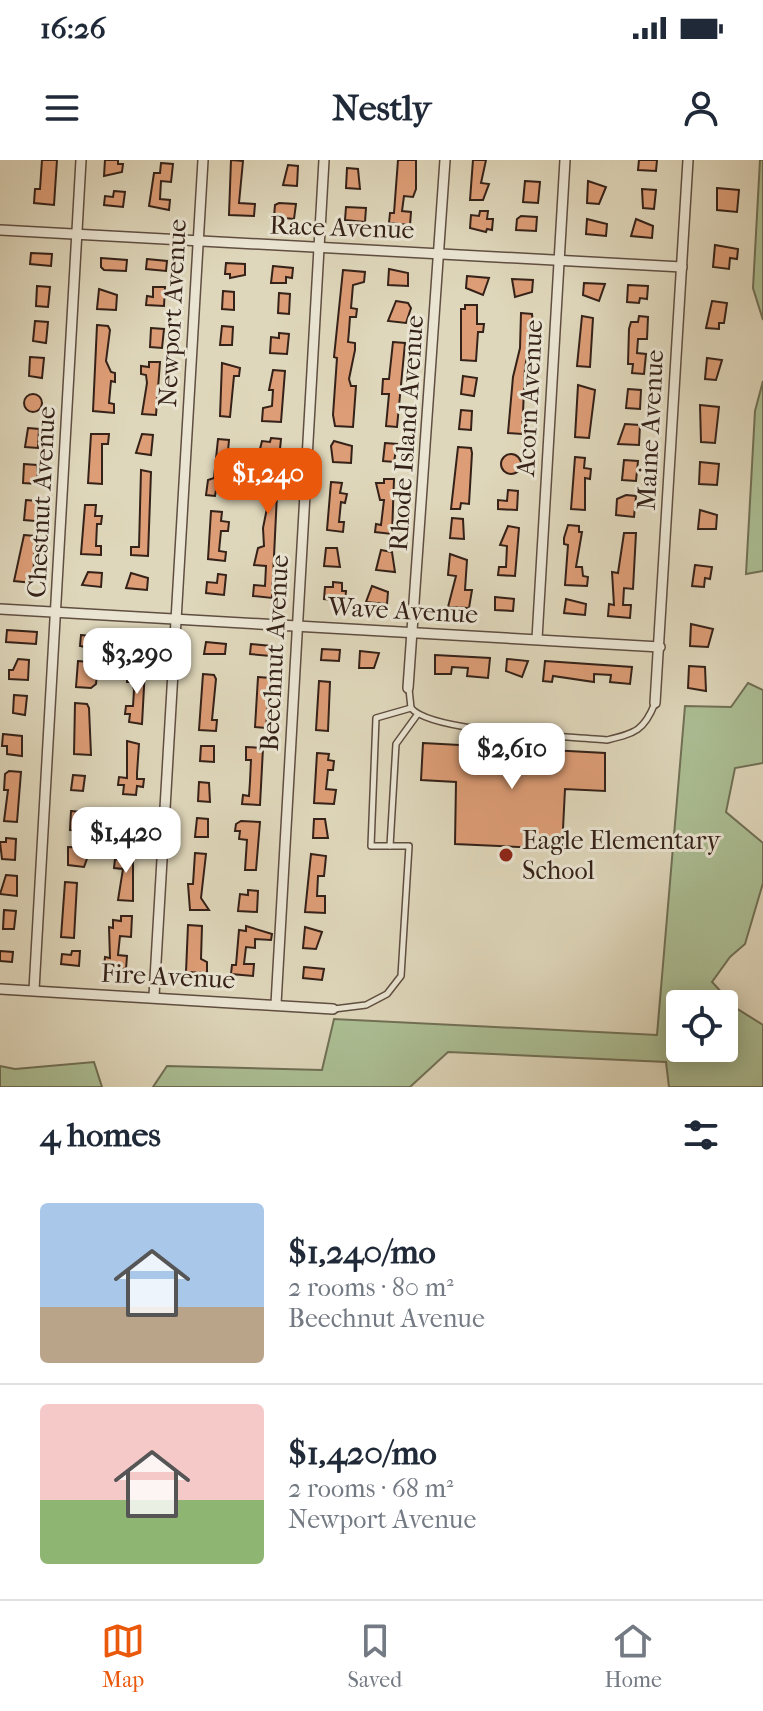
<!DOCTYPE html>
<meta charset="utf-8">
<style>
:root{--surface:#fff;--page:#f2f2f3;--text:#1f2937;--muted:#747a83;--line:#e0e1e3;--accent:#ea580c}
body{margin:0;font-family:"IM FELL French Canon",serif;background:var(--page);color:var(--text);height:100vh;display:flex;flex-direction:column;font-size:30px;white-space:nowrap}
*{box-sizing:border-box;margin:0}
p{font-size:26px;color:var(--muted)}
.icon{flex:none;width:44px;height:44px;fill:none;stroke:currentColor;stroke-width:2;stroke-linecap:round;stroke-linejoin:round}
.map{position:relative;height:927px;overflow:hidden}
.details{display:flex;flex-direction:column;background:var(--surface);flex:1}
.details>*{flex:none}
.tools{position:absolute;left:666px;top:830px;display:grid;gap:16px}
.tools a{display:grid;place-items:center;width:72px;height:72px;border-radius:8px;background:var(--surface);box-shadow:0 4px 20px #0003;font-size:40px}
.price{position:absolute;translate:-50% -68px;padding:0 18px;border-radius:16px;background:#fff;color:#222;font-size:26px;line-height:52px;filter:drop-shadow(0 2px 4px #0008)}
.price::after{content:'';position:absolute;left:50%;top:48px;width:24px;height:18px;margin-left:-12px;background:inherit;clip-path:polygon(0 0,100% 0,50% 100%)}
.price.selected{background:var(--accent);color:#fff}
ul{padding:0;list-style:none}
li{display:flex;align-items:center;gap:24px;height:200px;padding:0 40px}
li+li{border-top:2px solid var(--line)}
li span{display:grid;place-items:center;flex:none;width:224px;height:160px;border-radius:8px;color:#555}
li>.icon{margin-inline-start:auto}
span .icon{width:96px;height:96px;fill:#fffc;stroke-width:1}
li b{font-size:34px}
h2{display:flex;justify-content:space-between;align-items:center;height:96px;padding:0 40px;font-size:34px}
.status{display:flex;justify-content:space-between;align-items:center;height:56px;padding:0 40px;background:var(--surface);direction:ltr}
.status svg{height:22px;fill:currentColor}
header{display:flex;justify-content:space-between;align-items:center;height:104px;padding:0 40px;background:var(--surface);font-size:36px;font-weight:700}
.menu{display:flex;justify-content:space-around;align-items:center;height:112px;border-top:2px solid var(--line);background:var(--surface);font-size:22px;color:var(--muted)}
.menu a{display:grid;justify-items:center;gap:4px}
.menu .selected{color:var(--accent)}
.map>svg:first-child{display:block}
.green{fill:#acbf95;stroke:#707056;stroke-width:2;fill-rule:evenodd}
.building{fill:#dd9d76;stroke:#342118;stroke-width:2}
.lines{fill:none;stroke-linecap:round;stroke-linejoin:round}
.service-casing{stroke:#5f4e41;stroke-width:8}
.minor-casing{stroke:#5f4e41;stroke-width:12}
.service{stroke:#eae5d3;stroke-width:5}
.minor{stroke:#eae5d3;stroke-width:9}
.poi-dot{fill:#8f2418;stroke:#eae5d3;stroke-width:3}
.labels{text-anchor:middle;stroke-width:6;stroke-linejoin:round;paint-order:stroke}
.street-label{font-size:26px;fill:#342118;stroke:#eae5d3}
.poi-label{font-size:26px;fill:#342118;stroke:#eae5d3;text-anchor:start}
</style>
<div class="status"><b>16:26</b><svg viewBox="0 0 49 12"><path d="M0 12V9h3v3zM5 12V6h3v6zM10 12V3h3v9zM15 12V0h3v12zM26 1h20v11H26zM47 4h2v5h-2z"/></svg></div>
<header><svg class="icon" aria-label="menu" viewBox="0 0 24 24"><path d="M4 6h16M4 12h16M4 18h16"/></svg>Nestly<svg class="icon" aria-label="person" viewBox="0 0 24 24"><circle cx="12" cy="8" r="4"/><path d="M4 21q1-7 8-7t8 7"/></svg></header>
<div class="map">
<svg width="763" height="927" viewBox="0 0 763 927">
<rect width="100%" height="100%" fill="#dfd7bb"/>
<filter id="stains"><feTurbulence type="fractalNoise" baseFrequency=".0025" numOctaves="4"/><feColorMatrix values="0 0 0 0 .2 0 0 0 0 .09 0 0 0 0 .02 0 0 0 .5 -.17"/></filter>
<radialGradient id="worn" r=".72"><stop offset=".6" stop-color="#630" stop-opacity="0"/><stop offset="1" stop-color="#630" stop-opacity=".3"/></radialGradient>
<g class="green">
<path d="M760,0h3v160l-10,-32z"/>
<path d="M763,221v190l-17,3 9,-163z"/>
<path d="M748,523l15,7v73l-28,5 -9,44 37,31v40l-18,61 -15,13 -18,25 24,26 27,17v62h-94l-3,-25 -218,-10 -38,35h-257l14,-21 155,4 12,-51 323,16 28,-329 46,1zM680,844h44v44h-44z"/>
<path d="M94,902l8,25h-102v-21l15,3z"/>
</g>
<g class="building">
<path d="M42,0h15l-3,45 -20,-2 1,-14h5z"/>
<path d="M105,0h13v4h5l-1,8 -18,4z"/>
<path d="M231,0l12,1 -4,42 16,1 -1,12 -25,-1z"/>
<path d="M398,0h18v29l-3,8 -9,-1 -2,15 9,1 -1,13 -21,-2 1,-10h4z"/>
<path d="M473,0h13l-5,23 8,1 -6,16h-13z"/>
<path d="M639,0h18l-1,11 -18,-1z"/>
<path d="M161,3l12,1 -2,18 -10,-1 -1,18 10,1 -1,10 -20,-4 5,-33h6z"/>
<path d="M288,5l10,1 -1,20 -14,-1z"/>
<path d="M347,8l11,1 2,20 -14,-1z"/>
<path d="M525,21l15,1 -2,21 -15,-1z"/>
<path d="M588,21l18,6 -7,17 -12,-1z"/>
<path d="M717,28l22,2 -2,22 -20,-2z"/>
<path d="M642,29l14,1 -2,19 -11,-1z"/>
<path d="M114,31l11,1 -2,15 -19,-2 1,-9 8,1z"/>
<path d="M279,43l17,1 -2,15 -20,-2 1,-12z"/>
<path d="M346,47l20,1 -1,14 -20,-2z"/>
<path d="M480,51h8l-1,8h6l-1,11 -5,-1 -1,3 -16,-4 1,-13 8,1z"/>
<path d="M521,56l16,1 -1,14 -20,-1 1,-11z"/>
<path d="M587,59l20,5 -1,12 -20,-2z"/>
<path d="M636,59l17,7 -1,12 -21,-2z"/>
<path d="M715,85l23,4 -1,10 -7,-1 -1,11 -16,-2z"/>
<path d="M31,93l21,1 -1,12 -21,-2z"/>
<path d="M101,98l26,2 -1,11 -22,-1 -3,-3z"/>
<path d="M147,99l20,2 -1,10 -20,-2z"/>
<path d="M226,103l19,1v11l-15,3v-4h-5z"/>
<path d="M273,106l20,2 -1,10 -6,-1v6h-15z"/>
<path d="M389,109l19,4v13l-20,-1z"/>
<path d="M343,110l22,2 -1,10 -11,3 -2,23 6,1 -1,8h-6l-1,14 -1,11 7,1v7l-6,29 2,7h5l-3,41 -18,-1 -2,-11 4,-57 -3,-1z"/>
<path d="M467,116l22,2 -6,17 -17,-7z"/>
<path d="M512,119l21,1 -1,12 -17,5z"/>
<path d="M584,123l21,1 -6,17 -16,-6z"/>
<path d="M628,125l20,1 -1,13 -7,-1 -1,5 -12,-1z"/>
<path d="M37,126l13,1 -2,20 -12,-1z"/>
<path d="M153,127h12l-1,19 -18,-1 1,-9 6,1z"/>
<path d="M99,129l18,6 -1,15 -19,-1z"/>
<path d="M223,131l11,1v18l-12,-1z"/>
<path d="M279,133l11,1 -1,20 -11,-1z"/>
<path d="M396,141l12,2 3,5 -5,15 -18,-2z"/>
<path d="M712,141l15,2 -3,20h-5v6l-13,-1z"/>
<path d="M465,145h12v19h7l-1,8h-5l-2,29 -15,-1v-51h4z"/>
<path d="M521,153l11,1 1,10 -8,44 -3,66 -14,-1 5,-56 7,-29z"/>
<path d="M582,156l11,2 -3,49 -13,-1z"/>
<path d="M639,156l9,1 -1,22h-9l-1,14 9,1 -2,20 -12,-1 1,-9h-5l1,-35 2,-7h7z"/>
<path d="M35,161l13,1 -2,21 -13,-2z"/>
<path d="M97,165l11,1 2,4 -4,31 5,11 4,1v9l-4,-1 -2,22 5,1v9l-21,-2z"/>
<path d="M222,166l11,1 -1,18h-12z"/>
<path d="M151,168l13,1 -2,19 -12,-1z"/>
<path d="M279,173l10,1 -2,20 -17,-1 1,-16 8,1z"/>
<path d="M393,182l12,1 -8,84 -11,-1 3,-32h-7l1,-15h6z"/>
<path d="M30,197l14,1 -2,20 -13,-2z"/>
<path d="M707,198l15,2 -6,20 -11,-1z"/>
<path d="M149,202h11l-4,53 -14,-1 5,-31 -1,-8 -5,-1v-8l8,1z"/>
<path d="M222,203l18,5 -1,8h-5l-4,41 -10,-1z"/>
<path d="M273,210l12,1 -4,51 -19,-1 1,-13 9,-2 1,-16h-4z"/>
<path d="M463,216l14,2 -3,18 -13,-2z"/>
<path d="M578,225l17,5 -6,48 -14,-1z"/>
<path d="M628,229l13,1 -1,19 -14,-1z"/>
<circle cx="33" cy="243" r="9"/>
<path d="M700,245l19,2 -4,36 -14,-1z"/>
<path d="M461,250l11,1 -1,19 -12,-1z"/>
<path d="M625,264l15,1 -1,20 -21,-1z"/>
<path d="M28,268l11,1 -1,19 -13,-1z"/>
<path d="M91,274h18l-1,10h-6v40l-14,-1z"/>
<path d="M142,274l11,1 -2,20 -15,-2z"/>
<path d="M271,278l10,1 -2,20 -12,-1 -1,15h12l-6,125 -19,-2 1,-11 11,1 1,-20 -12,-1 4,-17 6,-2 -1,-18 5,-25 -3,-18h-8l3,-36 2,-8 8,1z"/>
<path d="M218,279l11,1 -1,11 5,1 -1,9h-4l-2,30 -10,-1 -1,6 -9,-1 2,-15 6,-2z"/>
<path d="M334,281l18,5 -1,17 -18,-1 -2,-16z"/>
<path d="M385,283l12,1 -3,18 -11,-1z"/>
<path d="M458,287l13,1 1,5 -3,51 -8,-1 -1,6h-9z"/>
<circle cx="511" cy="304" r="10"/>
<path d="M575,297l10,1 -1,10 7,1 -1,10 -5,-1v32l-14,-1z"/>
<path d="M624,300l14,1 -2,20 -14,-1z"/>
<path d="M700,302l19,2 -2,21 -18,-1z"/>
<path d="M24,304l13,1 1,19 -15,-1z"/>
<path d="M141,310l10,2 -3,84 -17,-1v-8h8z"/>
<path d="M384,319h10l-2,55 -17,-2 1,-8 5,1 3,-25h-4l-4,-17h8z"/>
<path d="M331,322l11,1 -2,10 7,1 -2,9 -4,-1 -2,20h5l-1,10 -16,-2z"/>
<path d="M508,330l10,1 -1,19 -19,-1v-9l9,1z"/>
<path d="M626,335l10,1 -2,21 -18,-2 1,-16z"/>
<path d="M26,340l11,1 -2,20 -11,-1z"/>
<path d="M85,345h11l-1,11h7l-1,8h-4l-1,22h5v9l-20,-1z"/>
<path d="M700,350l17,5 -1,14h-18z"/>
<path d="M211,351l11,1 -1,9 8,1 -1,9h-7l-2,20 7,1 -1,9 -17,-2z"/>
<path d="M452,358l11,1 1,20 -14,-1z"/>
<path d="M568,365l11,1v6h3l-6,35h6l1,9 5,1 -1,9 -22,-1 3,-40 -4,-1v-6z"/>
<path d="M508,366l11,2 -4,48 -17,-1 1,-8h7l1,-21 -7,-1z"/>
<path d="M624,373h12l-3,56 -9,-1 -1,17h8l-1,13 -22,-2 1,-12 5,1 -2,-33 6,1z"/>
<path d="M24,375l11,1 -2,47 -19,-2z"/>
<path d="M326,388h11l3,19 -16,-1z"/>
<path d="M381,390l11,2 3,20 -19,-2z"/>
<path d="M450,394l17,6 -2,30h7l-3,18 -21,-1 8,-31 -8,-1z"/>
<path d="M695,405l17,2 -2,12 -5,-1 -1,9 -12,-1z"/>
<path d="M88,412l14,1 -1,14 -19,-2z"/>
<path d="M131,413l17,5 -1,12 -21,-2z"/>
<path d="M218,414l8,1 -2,20 -18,-2 1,-11 10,1z"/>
<path d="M333,422l9,1v8h4l-1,10 -21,-2 1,-12h8z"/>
<path d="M372,426l16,6 -1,12 -21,-2z"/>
<path d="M495,437l19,2 -1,12 -18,-1z"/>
<path d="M566,439l20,5 -1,11 -21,-2z"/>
<path d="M691,464l22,5 -5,18 -18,-1z"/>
<path d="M7,470l30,2 -1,12 -30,-2z"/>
<path d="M81,475l20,2 -1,13 -20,-4z"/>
<path d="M124,476l23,2 -1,13 -8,-1 -1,5h-9v-7l-5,-2z"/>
<path d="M206,482l20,2 -1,10h-21z"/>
<path d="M251,484l20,2 -1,10 -20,-2z"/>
<path d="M322,489l18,1 -1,11 -18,-1z"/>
<path d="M360,491l19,2 -5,15h-15z"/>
<path d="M435,495l55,3 -2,20 -21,-2 1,-8 -16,-1 -1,7h-16z"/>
<path d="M18,499l11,1 -1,20 -19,-1v-9h4z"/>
<path d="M507,499l21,2 -6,16 -16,-6z"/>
<path d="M78,501l11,1v11l8,1 -1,10 -5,4 -15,-1z"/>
<path d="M545,501l87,6 -2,17 -20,-2 1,-7 -17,-1v8l-41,-6 -1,6 -9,-1z"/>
<path d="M689,506l16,1 1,24 -18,-3z"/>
<path d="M133,508l12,1 -3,55 -13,-2 1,-8h-5l1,-8h7l1,-16 -2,-8h-5v-9l6,1z"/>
<path d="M203,514l11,1 2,4 -4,41h5l-1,11 -17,-1z"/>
<path d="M258,517l12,1 -4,50 -11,-1z"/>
<path d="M319,521l11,1 -2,49 -12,-1z"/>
<path d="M14,535l13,1 -2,19 -12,-2z"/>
<path d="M75,543l12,1 2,4 2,47 -17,-1z"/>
<path d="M3,574l19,2v20l-15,-2v-8h-5z"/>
<path d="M127,581l12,3 -2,29v6h7l-1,8 -6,-1 -1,9 -13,-1 1,-9h-6l1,-8 8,1z"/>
<path d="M423,583l182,10v38l-40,-2 -3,60 -107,-5 1,-62 -35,-2z"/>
<path d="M201,586h13v16l-14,-1z"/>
<path d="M246,587l17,1 -3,57 -18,-1 1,-9 6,1 1,-15 1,-21h-5z"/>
<path d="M317,593l12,1 -1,6 6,1 -1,9h-5l-2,19 10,1 -2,14 -20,-1z"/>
<path d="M9,611l12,1 -4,50 -13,-1 4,-31h-4l1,-16z"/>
<path d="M73,615l12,1 -2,15 -12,-1z"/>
<path d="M199,622l10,1 1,19 -12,-1z"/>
<path d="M126,649l10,1 3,5 -5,17 -17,-2v-17l8,1z"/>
<path d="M71,651l11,1 4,19 -16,-1z"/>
<path d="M197,658l11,1v18h-13z"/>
<path d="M314,659h11l3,19h-15z"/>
<path d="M241,661l19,1 -4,48h-11l2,-30 -8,-1 1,-8h-5l1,-7z"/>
<path d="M6,678l10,1 -1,21 -13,-1 -2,-17h6z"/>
<path d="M68,687l23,1 -7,19 -16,-2z"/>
<path d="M121,690l12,1v50l-15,-1 5,-31 -9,-1 1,-9 5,1z"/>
<path d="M195,693l11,1 -5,44 8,12h-19l-2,-26h5z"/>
<path d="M311,694l15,2 -2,20h-6l-1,20h8v17l-20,-1z"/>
<path d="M6,715l11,1v20l-17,-2z"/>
<path d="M65,722l12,1 -3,55 -13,-1z"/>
<path d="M248,730l10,1 -1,21 -19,-1 2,-17 8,1z"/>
<path d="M4,750l12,1 -2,18h-11z"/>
<path d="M121,756h11l-1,21 -11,-1 -2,19 9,1 -1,13 -22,-2 1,-10 5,1 -1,-31 4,1v-8l8,1z"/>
<path d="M188,765l14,1 -1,33 6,3v11l-21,-1z"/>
<path d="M246,766l26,8 -1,6 -16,-1v9l-9,-1 -2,17h10l-1,12 -22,-2 1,-9h4l3,-35 7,1z"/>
<path d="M305,767l17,5 -6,17 -13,-1z"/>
<path d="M0,791l13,1 -1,10 -12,-1z"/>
<path d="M72,791h8l-1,15 -18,-2 1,-10 9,1z"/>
<path d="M304,807l20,2 -2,11 -19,-2z"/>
</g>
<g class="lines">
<defs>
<g id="service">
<path d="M409,529l2,19"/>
<path d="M390,686l6,-102 21,-29"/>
<path d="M334,849l32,-4 21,-11 14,-18 8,-130h-38l5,-128 35,-10c21,25 158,28 196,32 28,-7 37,-9 48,-37"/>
</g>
<g id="minor">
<path d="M0,70l682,37"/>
<path d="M0,449l660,38"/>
<path d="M537,479l28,-479"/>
<path d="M408,528l37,-528"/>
<path d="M655,543l33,-543"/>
<path d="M0,829l333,20"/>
<path d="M34,830l47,-830"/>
<path d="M154,836l49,-836"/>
<path d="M276,844l48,-844"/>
</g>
</defs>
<use href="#service" class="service-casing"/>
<use href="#minor" class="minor-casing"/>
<use href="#service" class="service"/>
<use href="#minor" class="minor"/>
</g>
<circle class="poi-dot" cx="506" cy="695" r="8"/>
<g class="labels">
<g class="street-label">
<text transform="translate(342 67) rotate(2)" y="9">Race Avenue</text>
<text transform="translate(172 153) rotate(-87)" y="9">Newport Avenue</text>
<text transform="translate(529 238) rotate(-87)" y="9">Acorn Avenue</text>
<text transform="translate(650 270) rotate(-87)" y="9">Maine Avenue</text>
<text transform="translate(406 273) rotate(-86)" y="9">Rhode Island Avenue</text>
<text transform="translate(41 342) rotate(-87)" y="9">Chestnut Avenue</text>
<text transform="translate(403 450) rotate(3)" y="9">Wave Avenue</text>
<text transform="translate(274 493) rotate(-87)" y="9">Beechnut Avenue</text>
<text transform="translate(168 816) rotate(3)" y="9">Fire Avenue</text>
</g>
<g class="poi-label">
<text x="522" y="689">Eagle Elementary<tspan x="522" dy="30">School</tspan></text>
</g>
</g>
<rect width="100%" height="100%" filter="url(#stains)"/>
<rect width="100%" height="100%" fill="url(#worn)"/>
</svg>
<div class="tools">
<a><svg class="icon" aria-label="locate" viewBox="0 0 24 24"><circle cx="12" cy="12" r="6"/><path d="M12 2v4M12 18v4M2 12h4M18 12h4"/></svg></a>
</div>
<b class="price selected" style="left:268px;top:356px">$1,240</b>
<b class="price" style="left:137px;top:536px">$3,290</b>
<b class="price" style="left:512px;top:631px">$2,610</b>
<b class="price" style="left:126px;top:715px">$1,420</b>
</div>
<section class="details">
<h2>4 homes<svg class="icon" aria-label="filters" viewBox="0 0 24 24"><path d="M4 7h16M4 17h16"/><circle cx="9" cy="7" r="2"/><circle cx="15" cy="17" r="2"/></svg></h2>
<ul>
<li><span style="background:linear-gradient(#a9c7e8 65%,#b9a48a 0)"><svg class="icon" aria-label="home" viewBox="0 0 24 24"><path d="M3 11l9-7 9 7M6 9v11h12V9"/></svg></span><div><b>$1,240/mo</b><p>2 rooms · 80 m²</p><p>Beechnut Avenue</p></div></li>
<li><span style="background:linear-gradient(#f6c9c9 60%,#8fb573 0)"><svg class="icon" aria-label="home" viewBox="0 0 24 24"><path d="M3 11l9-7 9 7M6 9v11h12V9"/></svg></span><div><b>$1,420/mo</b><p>2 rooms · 68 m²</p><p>Newport Avenue</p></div></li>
</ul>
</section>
<nav class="menu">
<a class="selected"><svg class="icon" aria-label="map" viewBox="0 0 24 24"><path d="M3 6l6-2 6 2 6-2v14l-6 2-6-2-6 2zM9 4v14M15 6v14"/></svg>Map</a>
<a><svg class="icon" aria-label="saved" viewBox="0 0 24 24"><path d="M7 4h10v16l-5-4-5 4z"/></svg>Saved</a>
<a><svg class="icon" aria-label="home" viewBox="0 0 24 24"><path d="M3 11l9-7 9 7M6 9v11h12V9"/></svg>Home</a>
</nav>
